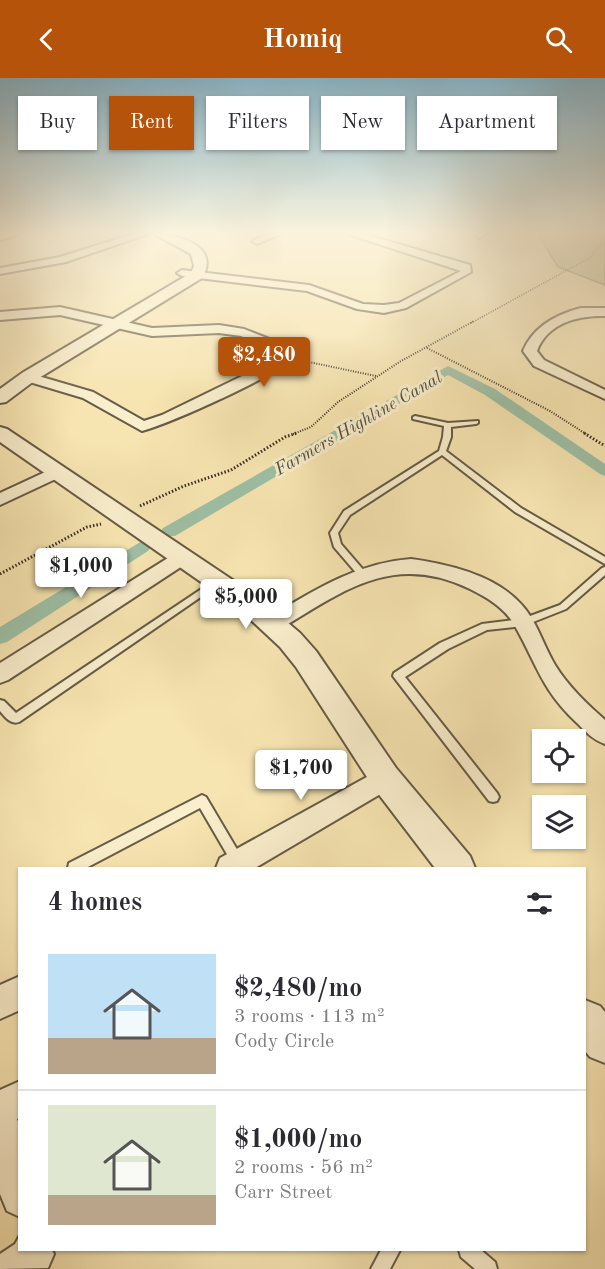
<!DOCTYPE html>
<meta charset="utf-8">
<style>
:root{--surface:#fff;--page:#f2f2f3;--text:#2b2b33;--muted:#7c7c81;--line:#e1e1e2;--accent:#b45309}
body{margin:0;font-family:"Old Standard TT",serif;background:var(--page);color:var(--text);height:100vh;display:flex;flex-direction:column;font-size:22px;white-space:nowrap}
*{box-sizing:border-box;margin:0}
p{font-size:20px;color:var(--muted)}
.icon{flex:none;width:33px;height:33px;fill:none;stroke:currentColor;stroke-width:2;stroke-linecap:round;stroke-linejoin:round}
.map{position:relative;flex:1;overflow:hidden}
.drawer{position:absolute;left:18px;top:789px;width:568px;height:384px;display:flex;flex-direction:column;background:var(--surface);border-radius:0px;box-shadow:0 2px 4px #0004}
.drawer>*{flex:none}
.guide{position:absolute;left:18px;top:18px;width:570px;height:54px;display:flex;gap:12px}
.tools{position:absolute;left:532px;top:651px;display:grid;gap:12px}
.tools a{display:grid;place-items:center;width:54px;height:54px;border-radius:0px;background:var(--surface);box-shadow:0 2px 4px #0004;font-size:30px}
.price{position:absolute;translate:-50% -51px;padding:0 14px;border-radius:6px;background:#fff;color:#222;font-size:20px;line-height:39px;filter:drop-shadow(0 2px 3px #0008)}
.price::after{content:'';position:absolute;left:50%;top:36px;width:18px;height:14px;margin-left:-9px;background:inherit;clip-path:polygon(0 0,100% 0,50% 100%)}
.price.selected{background:var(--accent);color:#fff}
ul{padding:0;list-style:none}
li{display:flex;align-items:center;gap:18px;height:150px;padding:0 30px}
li+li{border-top:2px solid var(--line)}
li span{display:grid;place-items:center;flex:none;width:168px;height:120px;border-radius:0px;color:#555}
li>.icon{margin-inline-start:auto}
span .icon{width:72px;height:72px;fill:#fffc;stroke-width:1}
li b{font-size:26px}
h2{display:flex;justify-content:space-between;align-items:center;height:72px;padding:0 30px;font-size:26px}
.tag{padding:0 21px;border-radius:0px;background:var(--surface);box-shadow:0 2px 4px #0004;font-size:21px;line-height:54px}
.tag.selected{background:var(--accent);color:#fff}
header{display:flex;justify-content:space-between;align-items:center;height:78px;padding:0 30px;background:var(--accent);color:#fff;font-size:27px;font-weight:600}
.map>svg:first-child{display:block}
.green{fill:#bfc48a;stroke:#7a7856;stroke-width:1.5}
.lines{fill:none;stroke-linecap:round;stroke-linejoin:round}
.canal{fill:#9ec0a6;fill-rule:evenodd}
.service-casing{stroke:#665b46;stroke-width:4}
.minor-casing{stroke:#665b46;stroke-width:4}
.tertiary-casing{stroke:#665b46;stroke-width:4}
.path-far2{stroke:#362d23;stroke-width:1.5;stroke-dasharray:1 1.5;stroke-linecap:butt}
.path-far1{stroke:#362d23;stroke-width:2;stroke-dasharray:1 1.5;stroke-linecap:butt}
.path{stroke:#362d23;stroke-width:3;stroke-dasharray:1.5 2;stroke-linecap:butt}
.service{fill:#faeecc;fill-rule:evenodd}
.minor{fill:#faeecc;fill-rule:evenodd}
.tertiary{fill:#faeecc;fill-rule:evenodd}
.labels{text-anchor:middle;stroke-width:6;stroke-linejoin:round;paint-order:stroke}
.far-water-label{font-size:18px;font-style:italic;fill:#505244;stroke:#faeecc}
</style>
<header><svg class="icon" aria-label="back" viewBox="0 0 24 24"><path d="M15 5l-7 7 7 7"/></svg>Homiq<svg class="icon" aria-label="search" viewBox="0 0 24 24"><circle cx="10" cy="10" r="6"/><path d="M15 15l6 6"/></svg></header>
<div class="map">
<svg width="605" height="1191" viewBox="0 0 605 1191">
<rect width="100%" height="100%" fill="#f7e5b1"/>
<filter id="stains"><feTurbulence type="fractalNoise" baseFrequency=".00333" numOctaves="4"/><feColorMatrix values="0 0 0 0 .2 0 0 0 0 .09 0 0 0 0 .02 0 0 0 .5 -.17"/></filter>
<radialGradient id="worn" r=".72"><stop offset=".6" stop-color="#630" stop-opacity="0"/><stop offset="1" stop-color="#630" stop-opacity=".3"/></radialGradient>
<path class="green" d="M538,156h67v51l-47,-18z"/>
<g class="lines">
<g class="canal">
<path d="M448,288l47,23 110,75v12l-5,-2 -115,-79 -37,-20 -273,161h-12l-3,-4 3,-4z"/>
<path d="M142,463l6,2 3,4 -3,4 -141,91 -7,2v-17z"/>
</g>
<defs>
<g id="service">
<path d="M415,338l33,7 30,-2v2l-2,1 -25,3v10l-5,14 75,57 84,49v7l-90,-52 -73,-57 -92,60 -12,18 3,11 25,29 -5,3 -3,-1 -24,-28 -4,-14 14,-22 95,-60 4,-14 1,-11 -31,-7v-2z"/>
<path d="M605,489v8l-39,34 -43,17 -36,4 -39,19 -43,28 92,116 2,4 -2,4 -4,1 -4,-1 -96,-125 1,-3 46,-30 42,-19 40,-5 38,-14 42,-37z"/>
<path d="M218,500l5,3 -2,2 -202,139c-8,3 -14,-5 -19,-11v-11l4,1 12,12z"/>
<path d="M202,717l4,2 42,71h-13l-35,-60 -114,60h-18l1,-5z"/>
<path d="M381,1172h19l-10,19h-19z"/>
<path d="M459,1172h22l14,12 2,7h-22l-14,-12z"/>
</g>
<g id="minor">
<path d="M0,156h19l-19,6z"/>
<path d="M133,156h15l-82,28 -66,12v-6l60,-11z"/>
<path d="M267,156h14l-24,10 -5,-3z"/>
<path d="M348,156h16l106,31 1,7 -65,36 -22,5 -27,-4 -50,-18 -125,-15 -5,-3 5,-3 127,15 54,19 21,1 15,-2 62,-32z"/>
<path d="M475,156h10l-6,4z"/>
<path d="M60,229l92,21 67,-3 25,4 54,21 2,3c-18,21 -129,70 -158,78l-59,-33 -60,-18 -2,-3 7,-4 65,19 51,29 18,-6 111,-54 10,-7 -42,-18 -22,-3 -67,3 -92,-21 -60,5v-8z"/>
<path d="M581,230h24v8c-26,-1 -58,7 -68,35l7,9 61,30v9l-71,-33 -11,-15c10,-24 34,-37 58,-43z"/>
<path d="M56,389l8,5 -2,4 -62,29v-12z"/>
<path d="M183,473l7,2 3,4 -3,4 -182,119 -8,3v-20l176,-110z"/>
<path d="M411,481c37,5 84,16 110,45 16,17 22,41 34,61 13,21 31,38 50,55v24c-12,-4 -20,-13 -29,-22 -34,-32 -39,-57 -61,-96 -10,-18 -27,-28 -45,-37 -76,-37 -126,1 -190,40l-7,3 -7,-3 -4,-5 4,-5c47,-28 90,-56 145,-60z"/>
<path d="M385,689l9,3 4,8 -4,8 -139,82h-39l4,-10z"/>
<path d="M20,898v34l-20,9v-34z"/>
<path d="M20,1003v37l-3,1 3,7v91l-13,-6 -7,-17v-104z"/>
<path d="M20,1157v15h32l2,4 -6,14 -48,1v-15l15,-10z"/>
</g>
<g id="tertiary">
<path d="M154,156c24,0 67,12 48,44l-168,103 -28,21 -6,1v-14l22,-16 169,-100 3,-7 -3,-12z"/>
<path d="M0,349l7,2 248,166 45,38 16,18 80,117 74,88 5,12h-40l-61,-80 -78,-121 -16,-20 -43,-40 -237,-165z"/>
<path d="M585,922l15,6 5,6v51l-15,-6 -5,-6z"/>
</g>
</defs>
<use href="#service" class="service-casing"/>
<use href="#minor" class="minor-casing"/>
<use href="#tertiary" class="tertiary-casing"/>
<path class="path-far2" d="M471,245l120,-66 7,-11 7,-4"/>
<g class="path-far1">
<path d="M427,270l123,63 36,23"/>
<path d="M304,283l72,15"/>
<path d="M293,356l18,-7 27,-25 63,-41 73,-40"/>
</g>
<g class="path">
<path d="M584,355l21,13"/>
<path d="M140,428l44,-20 47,-16 54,-33 12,-4"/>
<path d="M0,496l87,-47 14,-3"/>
</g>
<use href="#service" class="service"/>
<use href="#minor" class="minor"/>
<use href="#tertiary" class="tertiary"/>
</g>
<linearGradient id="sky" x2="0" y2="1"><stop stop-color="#8ab9ce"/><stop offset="0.48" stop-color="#fbf3dc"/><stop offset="1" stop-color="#fbf3dc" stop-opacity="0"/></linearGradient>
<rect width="605" height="323" fill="url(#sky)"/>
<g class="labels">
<g class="far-water-label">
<text transform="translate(358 345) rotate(-30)" y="6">Farmers Highline Canal</text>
</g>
</g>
<rect width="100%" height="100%" filter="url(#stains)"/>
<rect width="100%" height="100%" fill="url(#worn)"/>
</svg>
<div class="tools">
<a><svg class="icon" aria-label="locate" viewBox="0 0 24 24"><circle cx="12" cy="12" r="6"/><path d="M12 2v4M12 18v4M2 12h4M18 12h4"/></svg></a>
<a><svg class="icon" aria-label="layers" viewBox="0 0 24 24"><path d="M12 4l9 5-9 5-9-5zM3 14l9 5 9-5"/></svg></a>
</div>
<b class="price selected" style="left:264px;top:310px">$2,480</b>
<b class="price" style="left:81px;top:521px">$1,000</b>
<b class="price" style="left:246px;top:552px">$5,000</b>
<b class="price" style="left:301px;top:723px">$1,700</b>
<div class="guide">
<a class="tag">Buy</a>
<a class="tag selected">Rent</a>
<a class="tag">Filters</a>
<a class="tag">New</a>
<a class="tag">Apartment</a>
</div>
<section class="drawer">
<h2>4 homes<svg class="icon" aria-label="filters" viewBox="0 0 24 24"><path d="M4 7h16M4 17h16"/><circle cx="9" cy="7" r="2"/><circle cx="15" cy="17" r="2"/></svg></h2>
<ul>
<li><span style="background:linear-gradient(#bfe0f5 70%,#b9a48a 0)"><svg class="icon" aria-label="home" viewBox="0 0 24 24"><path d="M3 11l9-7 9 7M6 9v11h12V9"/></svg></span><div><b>$2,480/mo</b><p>3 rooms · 113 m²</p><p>Cody Circle</p></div></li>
<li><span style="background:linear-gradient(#dfe7d0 75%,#b9a48a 0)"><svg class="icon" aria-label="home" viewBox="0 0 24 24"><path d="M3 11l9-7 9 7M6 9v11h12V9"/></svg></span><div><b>$1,000/mo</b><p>2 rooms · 56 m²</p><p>Carr Street</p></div></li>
</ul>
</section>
</div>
